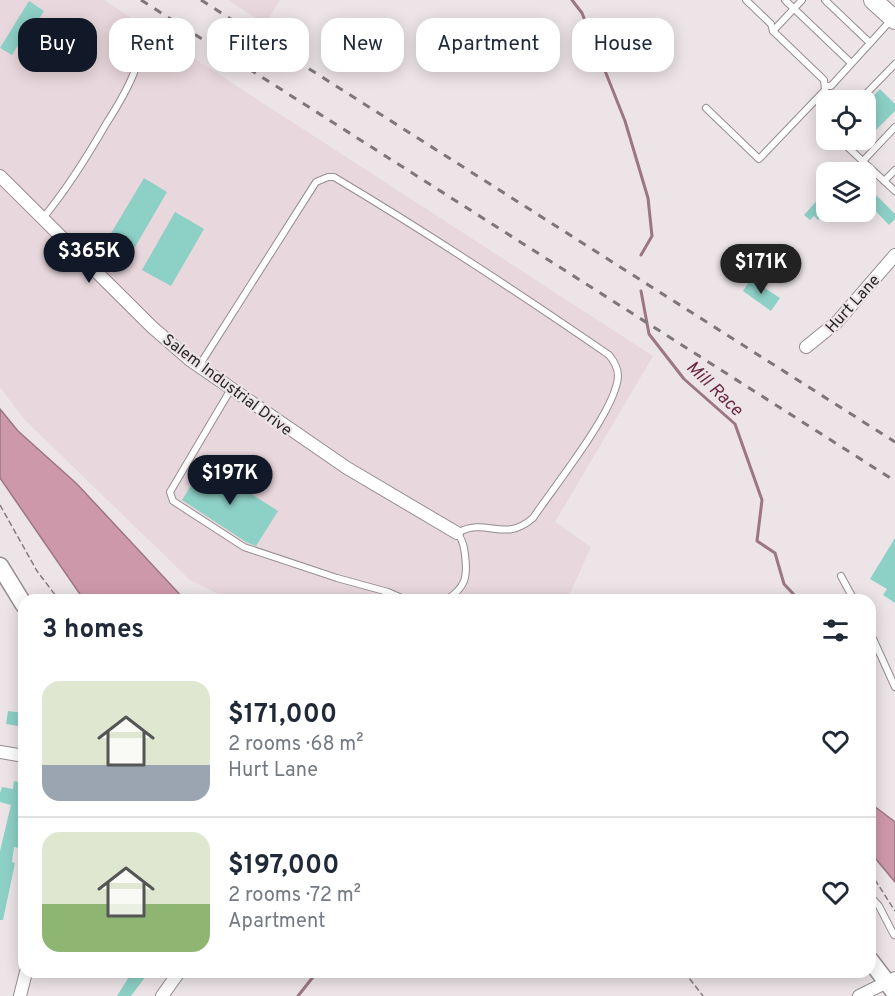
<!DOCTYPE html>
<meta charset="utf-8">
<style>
:root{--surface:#fff;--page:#f2f2f3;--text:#1f2937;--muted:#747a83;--line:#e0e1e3;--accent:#111827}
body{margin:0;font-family:Overpass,sans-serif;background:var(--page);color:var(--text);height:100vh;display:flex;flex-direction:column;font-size:22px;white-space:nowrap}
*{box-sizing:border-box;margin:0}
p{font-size:20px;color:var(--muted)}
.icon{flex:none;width:33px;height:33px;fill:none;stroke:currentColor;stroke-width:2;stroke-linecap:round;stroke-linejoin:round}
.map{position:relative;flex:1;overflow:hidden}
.drawer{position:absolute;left:18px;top:594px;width:858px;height:384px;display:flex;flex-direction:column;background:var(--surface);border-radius:18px;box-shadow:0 3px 15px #0003}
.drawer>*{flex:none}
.guide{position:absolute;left:18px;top:18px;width:860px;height:54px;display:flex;gap:12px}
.fabs{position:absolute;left:816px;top:90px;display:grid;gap:12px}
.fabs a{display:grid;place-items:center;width:60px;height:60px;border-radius:12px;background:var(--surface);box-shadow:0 3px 15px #0003;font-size:30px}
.price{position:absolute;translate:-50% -51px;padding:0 14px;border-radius:21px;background:var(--accent);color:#fff;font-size:20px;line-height:39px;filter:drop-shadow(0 2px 3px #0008)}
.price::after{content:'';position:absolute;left:50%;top:36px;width:18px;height:14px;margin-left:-9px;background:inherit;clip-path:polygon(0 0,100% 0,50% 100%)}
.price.on{background:#222;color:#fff}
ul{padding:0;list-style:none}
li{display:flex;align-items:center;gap:18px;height:150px;padding:0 24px}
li+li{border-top:2px solid var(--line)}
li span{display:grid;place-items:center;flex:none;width:168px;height:120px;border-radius:18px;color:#555}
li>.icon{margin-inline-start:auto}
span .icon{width:72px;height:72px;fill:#fffc;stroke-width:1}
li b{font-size:26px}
h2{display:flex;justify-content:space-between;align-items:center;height:72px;padding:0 24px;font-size:26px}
.chip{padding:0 21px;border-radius:18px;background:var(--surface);box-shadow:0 3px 15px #0003;font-size:21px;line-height:54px}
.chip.on{background:var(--accent);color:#fff}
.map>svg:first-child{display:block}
.built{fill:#e8d7dc}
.water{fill:#ce98ab;stroke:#9d7684;stroke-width:1.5}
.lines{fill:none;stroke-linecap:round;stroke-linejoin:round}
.stream{stroke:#9d7684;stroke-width:3}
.building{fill:#8dd0c6}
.lane-casing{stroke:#958d90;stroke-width:8}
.street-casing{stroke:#958d90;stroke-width:14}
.secondary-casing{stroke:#958d90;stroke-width:19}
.primary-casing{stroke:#958d90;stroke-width:20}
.path{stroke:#837d7f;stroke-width:1.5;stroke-dasharray:6 3;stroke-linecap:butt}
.lane{stroke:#fff;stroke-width:6}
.street{stroke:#fff;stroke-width:12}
.secondary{stroke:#fff;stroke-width:16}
.primary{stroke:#fff;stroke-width:18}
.rail{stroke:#7c7779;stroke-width:3;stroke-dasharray:8 8;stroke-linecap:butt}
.labels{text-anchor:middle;stroke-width:4.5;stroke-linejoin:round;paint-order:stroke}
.street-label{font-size:16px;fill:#2b2829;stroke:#ece4e7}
.water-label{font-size:18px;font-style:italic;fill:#6b2945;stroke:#ece4e7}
</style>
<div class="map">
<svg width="895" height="996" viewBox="0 0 895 996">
<rect width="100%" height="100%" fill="#ece4e7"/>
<g class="built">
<path d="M0,0h104l549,356 -98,166 36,25 -24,53h-336l-41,-20 -166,-161 -24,-32z"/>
<path d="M228,0h52l-15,24z"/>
</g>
<g class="water">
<path d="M0,409l18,22 59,53 108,116h-101l-84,-122z"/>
<path d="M870,803l25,19v60l-25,-30z"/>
</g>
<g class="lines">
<g class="stream">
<path d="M572,0l10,13 43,108 23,77 4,38 -11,19"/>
<path d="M641,291l8,43 35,45 51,45 27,76 -5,41 18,12 9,31 15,16"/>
<path d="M298,996l19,-24"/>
</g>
</g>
<g class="building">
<path d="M29,1l15,10 -14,22 -3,-2 -15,24 -12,-7z"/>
<path d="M880,89l15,15v7l-23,23 -6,-6v-25z"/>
<path d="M144,178l23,14 -39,67 -24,-14z"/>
<path d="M866,185l29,29v5l-6,6 -23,-24z"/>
<path d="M822,195l4,5v18l-3,-3 -5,5 -4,-4 -4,4 -6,-5z"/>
<path d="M175,212l29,17 -33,57 -29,-16z"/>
<path d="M751,279l29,19 -9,13 -28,-20z"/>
<path d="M204,464l74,47 -22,35 -10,-4 -64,-42z"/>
<path d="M895,538v65l-12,-8 4,-6 -17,-10z"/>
<path d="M8,711l16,2v14l-18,-3z"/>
<path d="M14,781l10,2v44l-5,21 -5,-1 -2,15 3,1 -12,57h-3v-69l11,-46 -11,-3v-9l2,-6 11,2z"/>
<path d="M132,972h17l-18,24h-14z"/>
</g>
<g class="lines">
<defs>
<g id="lane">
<path d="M785,0l66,63"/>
<path d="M825,0l45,43"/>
<path d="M773,31l29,-31"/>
<path d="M825,86h6l61,-67"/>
<path d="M860,100l35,-36"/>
<path d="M706,108l53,51 66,-69 -1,-10 -51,-49 -2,-7 -25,-24"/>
<path d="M840,140l55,51"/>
<path d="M863,161l32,-34"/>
<path d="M884,181l11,-11"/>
<path d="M43,218c24,-29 44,-61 63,-94 11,-17 22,-35 29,-54"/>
<path d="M199,366l117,-184 12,-5h6c94,56 185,116 275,178 5,6 9,12 9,21 -1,33 -65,112 -85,142 -30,26 -46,-2 -76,15 6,7 7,14 8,22 3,23 0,33 -19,45"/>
<path d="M231,389l-61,103 3,9 71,46 93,31 51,14 18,8"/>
<path d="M841,576l13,24"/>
<path d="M870,632l25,55"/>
<path d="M870,896l9,10 15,29"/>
</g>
<g id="street">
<path d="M0,176l152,151 38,33 157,108 110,65"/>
<path d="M806,347l31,-25 58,-67"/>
<path d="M0,752l24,4"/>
<path d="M20,996l6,-24"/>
<path d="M162,996l17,-24"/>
<path d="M859,996l36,-18"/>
</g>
<g id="secondary">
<path d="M0,566l24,39"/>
<path d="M870,960l25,33"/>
</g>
<path id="primary" d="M873,0l22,20"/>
</defs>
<use href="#lane" class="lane-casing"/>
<use href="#street" class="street-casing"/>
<use href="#secondary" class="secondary-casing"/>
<use href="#primary" class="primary-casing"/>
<g class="path">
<path d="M0,505l37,66 22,29"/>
<path d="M870,872l25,39"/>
<path d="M665,972l21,2 17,22"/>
</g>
<use href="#lane" class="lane"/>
<use href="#street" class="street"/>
<use href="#secondary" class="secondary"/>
<use href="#primary" class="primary"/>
<g class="rail">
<path d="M141,0l754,481"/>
<path d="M201,0l694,442"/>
</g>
</g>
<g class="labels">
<g class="street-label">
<text transform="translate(852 303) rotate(-48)" y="6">Hurt Lane</text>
<text transform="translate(228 384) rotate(37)" y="6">Salem Industrial Drive</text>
</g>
<g class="water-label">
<text transform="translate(715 388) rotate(44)" y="6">Mill Race</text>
</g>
</g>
</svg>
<div class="fabs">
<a><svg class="icon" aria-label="locate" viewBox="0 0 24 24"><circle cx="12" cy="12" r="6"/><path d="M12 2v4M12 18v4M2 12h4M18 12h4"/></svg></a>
<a><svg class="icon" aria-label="layers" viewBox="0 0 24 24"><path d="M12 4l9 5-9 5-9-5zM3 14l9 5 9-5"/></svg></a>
</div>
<b class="price" style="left:89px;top:284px">$365K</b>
<b class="price on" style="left:761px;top:295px">$171K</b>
<b class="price" style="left:230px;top:506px">$197K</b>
<div class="guide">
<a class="chip on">Buy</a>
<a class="chip">Rent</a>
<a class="chip">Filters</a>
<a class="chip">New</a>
<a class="chip">Apartment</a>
<a class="chip">House</a>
</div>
<section class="drawer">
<h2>3 homes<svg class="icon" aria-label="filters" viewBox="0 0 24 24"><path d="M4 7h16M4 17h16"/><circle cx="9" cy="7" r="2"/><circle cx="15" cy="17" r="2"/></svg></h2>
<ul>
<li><span style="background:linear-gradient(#dfe7d0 70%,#9aa5b1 0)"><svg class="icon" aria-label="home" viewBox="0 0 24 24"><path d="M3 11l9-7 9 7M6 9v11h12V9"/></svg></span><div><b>$171,000</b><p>2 rooms · 68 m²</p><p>Hurt Lane</p></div><svg class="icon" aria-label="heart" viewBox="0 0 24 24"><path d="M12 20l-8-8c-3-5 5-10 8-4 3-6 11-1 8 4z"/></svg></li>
<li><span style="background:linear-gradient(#dfe7d0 60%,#8fb573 0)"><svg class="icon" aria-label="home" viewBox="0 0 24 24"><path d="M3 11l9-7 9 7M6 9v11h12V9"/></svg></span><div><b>$197,000</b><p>2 rooms · 72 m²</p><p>Apartment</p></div><svg class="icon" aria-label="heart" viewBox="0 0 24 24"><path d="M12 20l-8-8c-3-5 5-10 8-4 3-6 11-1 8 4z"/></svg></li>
</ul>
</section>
</div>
